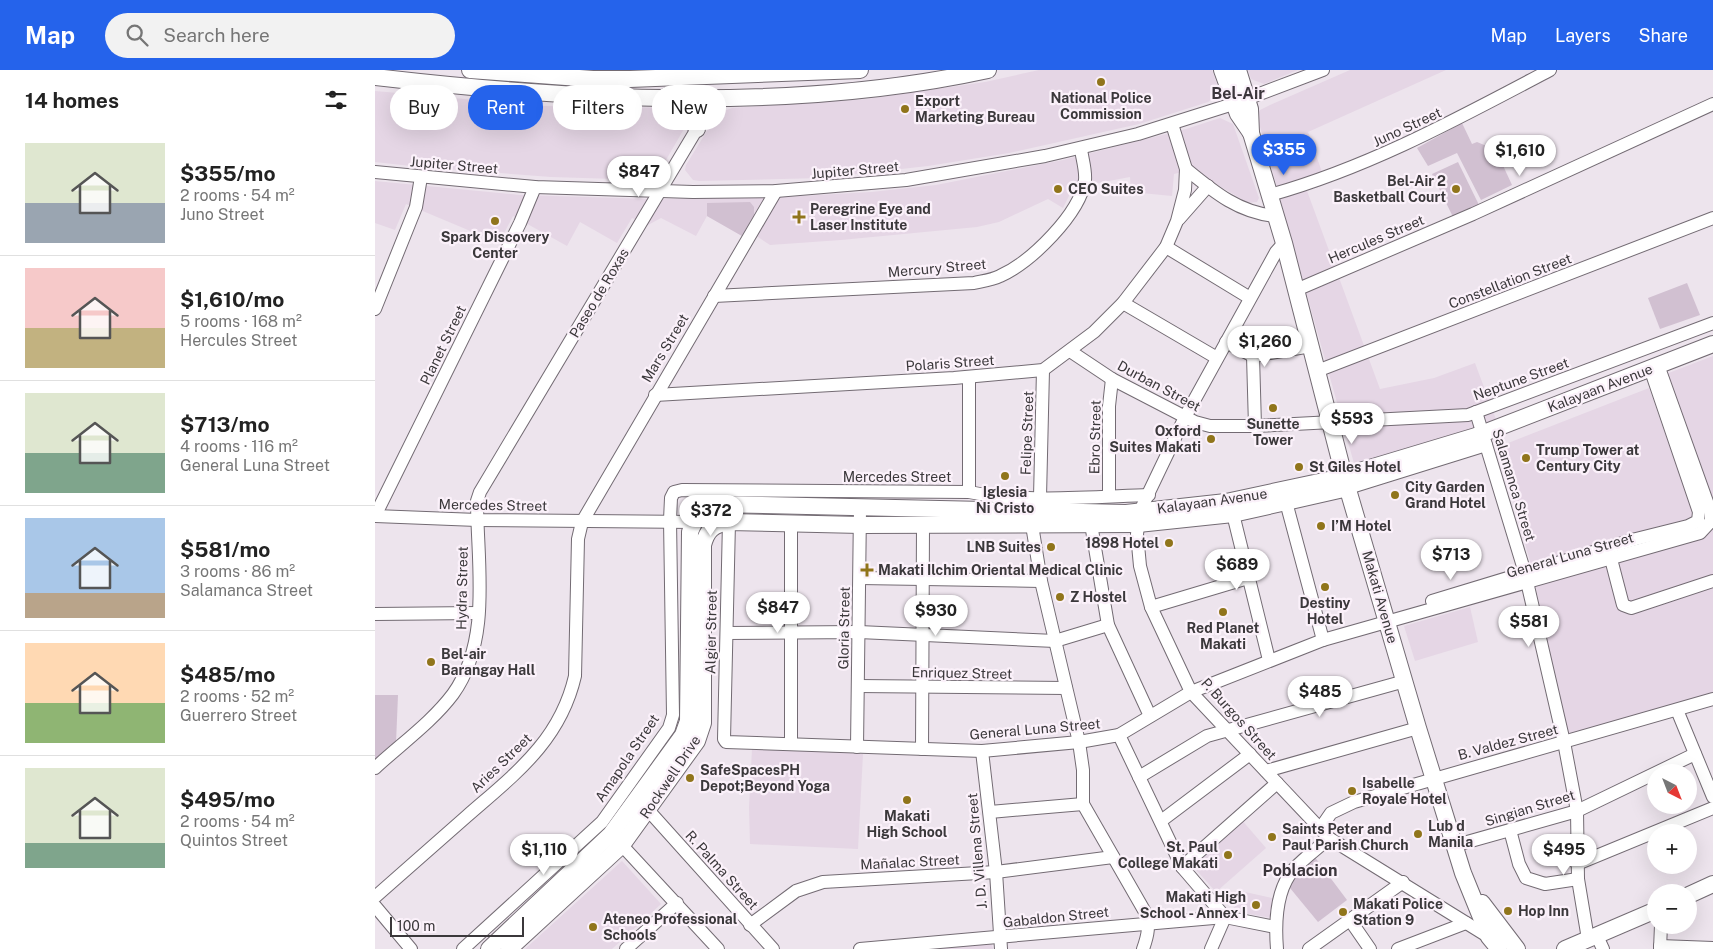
<!DOCTYPE html>
<meta charset="utf-8">
<style>
:root{--surface:#fff;--page:#f2f2f2;--text:#222;--muted:#767676;--line:#e0e0e0;--accent:#2563eb}
body{margin:0;font-family:"Public Sans",sans-serif;background:var(--page);color:var(--text);height:100vh;display:flex;flex-direction:column;font-size:19px;white-space:nowrap}
*{box-sizing:border-box;margin:0}
p{font-size:16px;color:var(--muted)}
.icon{flex:none;width:28px;height:28px;fill:none;stroke:currentColor;stroke-width:2;stroke-linecap:round;stroke-linejoin:round}
.map{position:relative;flex:1;overflow:hidden}
.panel{display:flex;flex-direction:column;background:var(--surface);width:375px}
.panel>*{flex:none}
.top-card{position:absolute;left:15px;top:15px;width:475px;height:45px;display:flex;gap:10px}
.needle{width:32px;rotate:138deg}
.tools{position:absolute;left:1272px;top:694px;display:grid;gap:10px}
.tools a{display:grid;place-items:center;width:50px;height:50px;border-radius:50%;background:var(--surface);box-shadow:0 5px 20px #0002;font-size:25px}
.scale{position:absolute;left:15px;bottom:12px;width:134px;box-sizing:border-box;padding-left:5px;border:2px solid #3b383b;border-top:0;font-size:14px;line-height:18px;white-space:nowrap;color:#3b383b;-webkit-text-stroke:4px #fbf1fa;paint-order:stroke}
.price{position:absolute;translate:-50% -42px;padding:0 11px;border-radius:18px;background:#fff;color:#222;font-size:16px;line-height:32px;filter:drop-shadow(0 1px 2px #0008)}
.price::after{content:'';position:absolute;left:50%;top:30px;width:15px;height:11px;margin-left:-8px;background:inherit;clip-path:polygon(0 0,100% 0,50% 100%)}
.price.current{background:var(--accent);color:#fff}
ul{padding:0;list-style:none}
li{display:flex;align-items:center;gap:15px;height:125px;padding:0 25px}
li+li{border-top:1px solid var(--line)}
li span{display:grid;place-items:center;flex:none;width:140px;height:100px;border-radius:0px;color:#555}
li>.icon{margin-inline-start:auto}
span .icon{width:60px;height:60px;fill:#fffc;stroke-width:1}
li b{font-size:21px}
h2{display:flex;justify-content:space-between;align-items:center;height:60px;padding:0 25px;font-size:21px}
.pill{padding:0 18px;border-radius:22px;background:var(--surface);box-shadow:0 5px 20px #0002;font-size:18px;line-height:45px}
.pill.current{background:var(--accent);color:#fff}
header{display:flex;align-items:center;gap:30px;box-sizing:border-box;height:70px;padding:0 25px;background:var(--accent);color:#fff}
header strong{font-size:24px}
nav{display:flex;gap:28px;margin-inline-start:auto;font-size:18px}
.search{width:350px;height:45px;background:var(--page);display:flex;align-items:center;gap:12px;box-sizing:border-box;padding:0 18px;border-radius:28px;color:var(--muted);font-size:19px}
main{display:flex;flex:1;min-height:0}
.map>svg:first-child{display:block}
.built{fill:#e5d6e5}
.green{fill:#d1c0d1}
.lines{fill:none;stroke-linecap:round;stroke-linejoin:round}
.minor-casing{stroke:#736b73;stroke-width:14}
.major-casing{stroke:#736b73;stroke-width:18}
.minor{stroke:#fff;stroke-width:12}
.major{stroke:#fff;stroke-width:16}
.poi-dot{fill:#90751b;stroke:#fbf1fa;stroke-width:2}
.labels{text-anchor:middle;stroke-width:4.5;stroke-linejoin:round;paint-order:stroke}
.poi-label{font-size:14px;font-weight:bold;fill:#3b383b;stroke:#fbf1fa;text-anchor:start}
.street-label{font-size:14px;fill:#3b383b;stroke:#fbf1fa}
.quarter-label{font-size:16px;font-weight:bold;fill:#3b353b;stroke:#fbf1fa}
</style>
<header>
<strong>Map</strong>
<div class="search"><svg class="icon" aria-label="search" viewBox="0 0 24 24"><circle cx="10" cy="10" r="6"/><path d="M15 15l6 6"/></svg>Search here</div>
<nav><a>Map</a><a>Layers</a><a>Share</a></nav>
</header>
<main>
<section class="panel">
<h2>14 homes<svg class="icon" aria-label="filters" viewBox="0 0 24 24"><path d="M4 7h16M4 17h16"/><circle cx="9" cy="7" r="2"/><circle cx="15" cy="17" r="2"/></svg></h2>
<ul>
<li><span style="background:linear-gradient(#dfe7d0 60%,#9aa5b1 0)"><svg class="icon" aria-label="home" viewBox="0 0 24 24"><path d="M3 11l9-7 9 7M6 9v11h12V9"/></svg></span><div><b>$355/mo</b><p>2 rooms · 54 m²</p><p>Juno Street</p></div></li>
<li><span style="background:linear-gradient(#f6c9c9 60%,#c2b280 0)"><svg class="icon" aria-label="home" viewBox="0 0 24 24"><path d="M3 11l9-7 9 7M6 9v11h12V9"/></svg></span><div><b>$1,610/mo</b><p>5 rooms · 168 m²</p><p>Hercules Street</p></div></li>
<li><span style="background:linear-gradient(#dfe7d0 60%,#7fa58c 0)"><svg class="icon" aria-label="home" viewBox="0 0 24 24"><path d="M3 11l9-7 9 7M6 9v11h12V9"/></svg></span><div><b>$713/mo</b><p>4 rooms · 116 m²</p><p>General Luna Street</p></div></li>
<li><span style="background:linear-gradient(#a9c7e8 75%,#b9a48a 0)"><svg class="icon" aria-label="home" viewBox="0 0 24 24"><path d="M3 11l9-7 9 7M6 9v11h12V9"/></svg></span><div><b>$581/mo</b><p>3 rooms · 86 m²</p><p>Salamanca Street</p></div></li>
<li><span style="background:linear-gradient(#ffd9b3 60%,#8fb573 0)"><svg class="icon" aria-label="home" viewBox="0 0 24 24"><path d="M3 11l9-7 9 7M6 9v11h12V9"/></svg></span><div><b>$485/mo</b><p>2 rooms · 52 m²</p><p>Guerrero Street</p></div></li>
<li><span style="background:linear-gradient(#dfe7d0 75%,#7fa58c 0)"><svg class="icon" aria-label="home" viewBox="0 0 24 24"><path d="M3 11l9-7 9 7M6 9v11h12V9"/></svg></span><div><b>$495/mo</b><p>2 rooms · 54 m²</p><p>Quintos Street</p></div></li>
</ul>
</section>
<div class="map">
<svg width="1338" height="879" viewBox="0 0 1338 879">
<rect width="100%" height="100%" fill="#ede4ed"/>
<g class="built">
<path d="M664,0h173l7,20 -4,7 -7,5 -69,22 -130,29 -81,13 -107,12 -122,3 -6,-1 -8,-10 1,-5 27,-44 11,-10 8,-3 135,-9 118,-17z"/>
<path d="M873,0h50l-34,14 -13,-5z"/>
<path d="M975,0h96l-138,62 14,40 -19,8 77,209 54,-11 41,-15 22,59 -142,45 -98,-351 3,-6 10,-5z"/>
<path d="M0,21l169,15 130,2 5,2 9,12 -29,50 -11,8 -97,-3 -131,-10 -45,-5z"/>
<path d="M845,48l13,6 26,74 -2,4 -9,1 -47,-28 -7,-6 -20,5 -2,22 -41,-4 -1,-15 -37,7 -17,-2 -13,26 -15,-9 -49,23 -22,5 -136,13 -71,5 -24,-16 -4,7 -35,-20 -11,20 -35,-18 -13,7 -16,-7 -15,25 -37,-21 -13,24 -54,-30 -14,27 -93,-39 -11,26 -20,-7v-42l145,14 132,4 131,-2 88,-5 65,-7 127,-25 123,-31z"/>
<path d="M1338,286v145l-47,-127z"/>
<path d="M1274,318l47,133 17,-6v178l-145,44 -37,-172 -33,-118z"/>
<path d="M1095,537l8,35 -63,19 -11,-35z"/>
<path d="M377,679l55,1 56,4 -5,95 -108,-5 -1,-37z"/>
<path d="M865,748l26,30 -50,44 -26,-29z"/>
<path d="M247,791l39,43 -49,45h-87z"/>
<path d="M870,822l31,7 -4,19 -40,-7z"/>
<path d="M616,870l2,9h-61v-2z"/>
</g>
<g class="green">
<path d="M1087,53l10,21 5,-2 12,5 5,-1 18,39 -31,15 -24,-47 -29,13 -11,-18z"/>
<path d="M1083,92l21,43 -26,12 -21,-43z"/>
<path d="M375,132l4,5v8l-12,21 -35,-20v-13z"/>
<path d="M1312,213l13,32 -40,14 -12,-31z"/>
<path d="M0,625h23l-2,48 -21,19z"/>
<path d="M939,786l33,44 -29,22 -28,-34 4,-11z"/>
</g>
<g class="lines">
<defs>
<g id="minor">
<path d="M811,99c28,23 53,44 90,47"/>
<path d="M0,102l160,15 158,5 83,-1 130,-11 139,-24 93,-22 95,-30 90,-34"/>
<path d="M895,125c100,-28 189,-77 280,-125"/>
<path d="M804,149l29,-33"/>
<path d="M909,173l-8,9 -91,165 -45,94 -3,23 3,32 11,41 40,85 138,146 160,99"/>
<path d="M791,177l84,51"/>
<path d="M921,220l177,-76 240,-110"/>
<path d="M339,226l260,-13c9,-2 18,-3 26,-7 31,-14 80,-62 85,-96 1,-10 -3,-22 -4,-31"/>
<path d="M748,233l94,55"/>
<path d="M0,239l41,-102 5,-30"/>
<path d="M851,272l27,14 58,-10"/>
<path d="M695,281l42,28 83,43 15,4h45l213,-11 245,-92"/>
<path d="M878,286l2,70"/>
<path d="M942,301l396,-153"/>
<path d="M280,325l299,-17 89,-8 51,-38 29,-29 43,-56 11,-26 8,-31 1,-21 -14,-45"/>
<path d="M1101,342l49,161 39,169 13,69 1,68 10,60"/>
<path d="M973,418l138,-43"/>
<path d="M594,422v-115"/>
<path d="M734,426v-90l3,-27"/>
<path d="M665,427l3,-127"/>
<path d="M911,432l37,138"/>
<path d="M858,444l36,146"/>
<path d="M0,446l145,-293 15,-36"/>
<path d="M0,446l102,4 217,2"/>
<path d="M354,452l-5,217 2,3 256,9 97,-9 40,-7 72,-43 132,-52 377,-107 11,-12v-8l-53,-148"/>
<path d="M716,454l17,101 42,91"/>
<path d="M657,455l9,56 38,161 4,28v34l62,108c5,14 3,23 -2,37"/>
<path d="M1236,489l12,46 8,3 82,-27"/>
<path d="M485,508l181,3"/>
<path d="M1057,531l204,-62 52,-13 10,-5 1,-9 -49,-144"/>
<path d="M776,537l97,-29"/>
<path d="M0,544l103,-1"/>
<path d="M352,563l132,-1 196,9 53,-16"/>
<path d="M483,616l208,2"/>
<path d="M1302,640l36,87"/>
<path d="M744,665l63,132 43,50"/>
<path d="M416,674v-221"/>
<path d="M482,677l3,-238"/>
<path d="M547,679l1,-224"/>
<path d="M607,681l14,121 5,77"/>
<path d="M0,698c26,-24 57,-46 78,-74 39,-54 24,-131 24,-193l3,-9 236,-395"/>
<path d="M891,701l152,-43"/>
<path d="M764,707l68,-41 198,-55"/>
<path d="M274,741l124,138"/>
<path d="M615,742l93,-8"/>
<path d="M786,751l89,-67"/>
<path d="M945,759l11,-16 23,-11 359,-103"/>
<path d="M1135,760l9,34 7,14 19,6 33,-5"/>
<path d="M242,770l101,109"/>
<path d="M1078,776l124,-35 118,-57"/>
<path d="M1202,794l136,-56"/>
<path d="M807,797l95,-84"/>
<path d="M0,827c31,-27 61,-54 92,-81 48,-42 93,-75 108,-140l3,-137 4,-17 194,-331"/>
<path d="M0,836l36,43"/>
<path d="M975,850l20,29"/>
<path d="M375,855l46,-34 27,-9 173,-10 117,-15"/>
<path d="M1222,866l6,13"/>
<path d="M1285,876l53,2"/>
<path d="M88,879l139,-127 67,-94 4,-13 -3,-195 1,-22 3,-6 8,-2 287,2c55,11 123,5 180,3"/>
<path d="M251,879l51,-46"/>
<path d="M485,879l365,-32 50,10"/>
<path d="M836,879l14,-32"/>
<path d="M902,879c-2,-25 -1,-60 17,-80 10,-11 24,-21 35,-31"/>
<path d="M934,879l94,-67"/>
<path d="M1023,879l68,-26"/>
<path d="M1285,879l1,-24"/>
</g>
<g id="major">
<path d="M95,0l123,9h37l230,-9"/>
<path d="M847,0l16,44 13,19"/>
<path d="M863,0l12,39 1,24 33,110 60,233 74,252 45,145 26,64 10,12"/>
<path d="M0,7c197,23 417,36 613,-7"/>
<path d="M292,26l18,11 12,22"/>
<path d="M1314,825l24,-11"/>
<path d="M1107,833l35,46"/>
<path d="M114,879l122,-115 72,-99 5,-14 2,-189c5,-13 11,-23 24,-28l412,9 100,-11 107,-23 143,-43 237,-92"/>
<path d="M134,879l113,-104 75,-104 6,-18v-178c4,-15 10,-20 26,-23l132,3 277,-1 95,-10 115,-26"/>
<path d="M1190,879l91,-39"/>
</g>
</defs>
<use href="#minor" class="minor-casing"/>
<use href="#major" class="major-casing"/>
<use href="#minor" class="minor"/>
<use href="#major" class="major"/>
</g>
<g class="poi-dot">
<circle cx="726" cy="12" r="5"/>
<circle cx="530" cy="39" r="5"/>
<circle cx="683" cy="119" r="5"/>
<circle cx="1081" cy="119" r="5"/>
<path d="M421.5 139.5h5v5h5v5h-5v5h-5v-5h-5v-5h5z"/>
<circle cx="120" cy="151" r="5"/>
<circle cx="898" cy="338" r="5"/>
<circle cx="836" cy="369" r="5"/>
<circle cx="1151" cy="388" r="5"/>
<circle cx="924" cy="397" r="5"/>
<circle cx="630" cy="406" r="5"/>
<circle cx="1020" cy="425" r="5"/>
<circle cx="946" cy="456" r="5"/>
<circle cx="794" cy="473" r="5"/>
<circle cx="676" cy="477" r="5"/>
<path d="M489.5 492.5h5v5h5v5h-5v5h-5v-5h-5v-5h5z"/>
<circle cx="950" cy="517" r="5"/>
<circle cx="685" cy="527" r="5"/>
<circle cx="848" cy="542" r="5"/>
<circle cx="56" cy="592" r="5"/>
<circle cx="315" cy="708" r="5"/>
<circle cx="977" cy="721" r="5"/>
<circle cx="532" cy="730" r="5"/>
<circle cx="1043" cy="764" r="5"/>
<circle cx="897" cy="767" r="5"/>
<circle cx="853" cy="785" r="5"/>
<circle cx="881" cy="835" r="5"/>
<circle cx="1133" cy="841" r="5"/>
<circle cx="968" cy="842" r="5"/>
<circle cx="218" cy="857" r="5"/>
</g>
<g class="labels">
<g class="poi-label">
<text x="726" y="33" text-anchor="middle">National Police<tspan x="726" dy="16">Commission</tspan></text>
<text x="540" y="36">Export<tspan x="540" dy="16">Marketing Bureau</tspan></text>
<text x="1071" y="116" text-anchor="end">Bel-Air 2<tspan x="1071" dy="16">Basketball Court</tspan></text>
<text x="693" y="124">CEO Suites</text>
<text x="435" y="144">Peregrine Eye and<tspan x="435" dy="16">Laser Institute</tspan></text>
<text x="120" y="172" text-anchor="middle">Spark Discovery<tspan x="120" dy="16">Center</tspan></text>
<text x="898" y="359" text-anchor="middle">Sunette<tspan x="898" dy="16">Tower</tspan></text>
<text x="826" y="366" text-anchor="end">Oxford<tspan x="826" dy="16">Suites Makati</tspan></text>
<text x="1161" y="385">Trump Tower at<tspan x="1161" dy="16">Century City</tspan></text>
<text x="934" y="402">St Giles Hotel</text>
<text x="1030" y="422">City Garden<tspan x="1030" dy="16">Grand Hotel</tspan></text>
<text x="630" y="427" text-anchor="middle">Iglesia<tspan x="630" dy="16">Ni Cristo</tspan></text>
<text x="956" y="461">I’M Hotel</text>
<text x="784" y="478" text-anchor="end">1898 Hotel</text>
<text x="666" y="482" text-anchor="end">LNB Suites</text>
<text x="503" y="505">Makati Ilchim Oriental Medical Clinic</text>
<text x="695" y="532">Z Hostel</text>
<text x="950" y="538" text-anchor="middle">Destiny<tspan x="950" dy="16">Hotel</tspan></text>
<text x="848" y="563" text-anchor="middle">Red Planet<tspan x="848" dy="16">Makati</tspan></text>
<text x="66" y="589">Bel-air<tspan x="66" dy="16">Barangay Hall</tspan></text>
<text x="325" y="705">SafeSpacesPH<tspan x="325" dy="16">Depot;Beyond Yoga</tspan></text>
<text x="987" y="718">Isabelle<tspan x="987" dy="16">Royale Hotel</tspan></text>
<text x="532" y="751" text-anchor="middle">Makati<tspan x="532" dy="16">High School</tspan></text>
<text x="1053" y="761">Lub d<tspan x="1053" dy="16">Manila</tspan></text>
<text x="907" y="764">Saints Peter and<tspan x="907" dy="16">Paul Parish Church</tspan></text>
<text x="843" y="782" text-anchor="end">St. Paul<tspan x="843" dy="16">College Makati</tspan></text>
<text x="871" y="832" text-anchor="end">Makati High<tspan x="871" dy="16">School - Annex I</tspan></text>
<text x="978" y="839">Makati Police<tspan x="978" dy="16">Station 9</tspan></text>
<text x="1143" y="846">Hop Inn</text>
<text x="228" y="854">Ateneo Professional<tspan x="228" dy="16">Schools</tspan></text>
</g>
<g class="street-label">
<text transform="translate(1032 57) rotate(-25)" y="5">Juno Street</text>
<text transform="translate(79 95) rotate(5)" y="5">Jupiter Street</text>
<text transform="translate(480 100) rotate(-5)" y="5">Jupiter Street</text>
<text transform="translate(1001 169) rotate(-23)" y="5">Hercules Street</text>
<text transform="translate(562 198) rotate(-5)" y="5">Mercury Street</text>
<text transform="translate(1135 211) rotate(-21)" y="5">Constellation Street</text>
<text transform="translate(224 223) rotate(-59)" y="5">Paseo de Roxas</text>
<text transform="translate(68 275) rotate(-64)" y="5">Planet Street</text>
<text transform="translate(290 278) rotate(-59)" y="5">Mars Street</text>
<text transform="translate(575 293) rotate(-4)" y="5">Polaris Street</text>
<text transform="translate(1146 309) rotate(-20)" y="5">Neptune Street</text>
<text transform="translate(784 316) rotate(28)" y="5">Durban Street</text>
<text transform="translate(1225 318) rotate(-21)" y="5">Kalayaan Avenue</text>
<text transform="translate(652 363) rotate(-88)" y="5">Felipe Street</text>
<text transform="translate(720 367) rotate(-89)" y="5">Ebro Street</text>
<text x="522" y="412">Mercedes Street</text>
<text transform="translate(1139 415) rotate(73)" y="5">Salamanca Street</text>
<text transform="translate(837 431) rotate(-8)" y="5">Kalayaan Avenue</text>
<text transform="translate(118 435) rotate(1)" y="5">Mercedes Street</text>
<text transform="translate(1195 485) rotate(-16)" y="5">General Luna Street</text>
<text transform="translate(87 518) rotate(-89)" y="5">Hydra Street</text>
<text transform="translate(1005 527) rotate(74)" y="5">Makati Avenue</text>
<text transform="translate(469 558) rotate(-89)" y="5">Gloria Street</text>
<text transform="translate(336 562) rotate(-89)" y="5">Algier Street</text>
<text transform="translate(587 603) rotate(1)" y="5">Enriquez Street</text>
<text transform="translate(864 649) rotate(48)" y="5">P. Burgos Street</text>
<text transform="translate(660 659) rotate(-5)" y="5">General Luna Street</text>
<text transform="translate(1133 672) rotate(-15)" y="5">B. Valdez Street</text>
<text transform="translate(252 688) rotate(-56)" y="5">Amapola Street</text>
<text transform="translate(126 693) rotate(-44)" y="5">Aries Street</text>
<text transform="translate(295 707) rotate(-56)" y="5">Rockwell Drive</text>
<text transform="translate(1155 738) rotate(-17)" y="5">Singian Street</text>
<text transform="translate(602 781) rotate(-95)" y="5">J. D. Villena Street</text>
<text transform="translate(535 792) rotate(-3)" y="5">Mañalac Street</text>
<text transform="translate(347 800) rotate(48)" y="5">R. Palma Street</text>
<text transform="translate(681 847) rotate(-6)" y="5">Gabaldon Street</text>
</g>
<g class="quarter-label">
<text x="863" y="29">Bel-Air</text>
<text x="925" y="806">Poblacion</text>
</g>
</g>
</svg>
<div class="tools">
<a><svg class="needle" viewBox="-14 -14 28 28"><path d="M0-13l5 13h-10z" fill="#e53935"/><path d="M0 13l5-13h-10z" fill="#767676"/></svg></a>
<a>+</a>
<a>−</a>
</div>
<div class="scale">100 m</div>
<b class="price current" style="left:909px;top:106px">$355</b>
<b class="price" style="left:1145px;top:107px">$1,610</b>
<b class="price" style="left:264px;top:128px">$847</b>
<b class="price" style="left:890px;top:298px">$1,260</b>
<b class="price" style="left:977px;top:375px">$593</b>
<b class="price" style="left:336px;top:467px">$372</b>
<b class="price" style="left:1076px;top:511px">$713</b>
<b class="price" style="left:862px;top:521px">$689</b>
<b class="price" style="left:403px;top:564px">$847</b>
<b class="price" style="left:561px;top:567px">$930</b>
<b class="price" style="left:1154px;top:578px">$581</b>
<b class="price" style="left:945px;top:648px">$485</b>
<b class="price" style="left:169px;top:806px">$1,110</b>
<b class="price" style="left:1189px;top:806px">$495</b>
<div class="top-card">
<a class="pill">Buy</a>
<a class="pill current">Rent</a>
<a class="pill">Filters</a>
<a class="pill">New</a>
</div>
</div>
</main>
